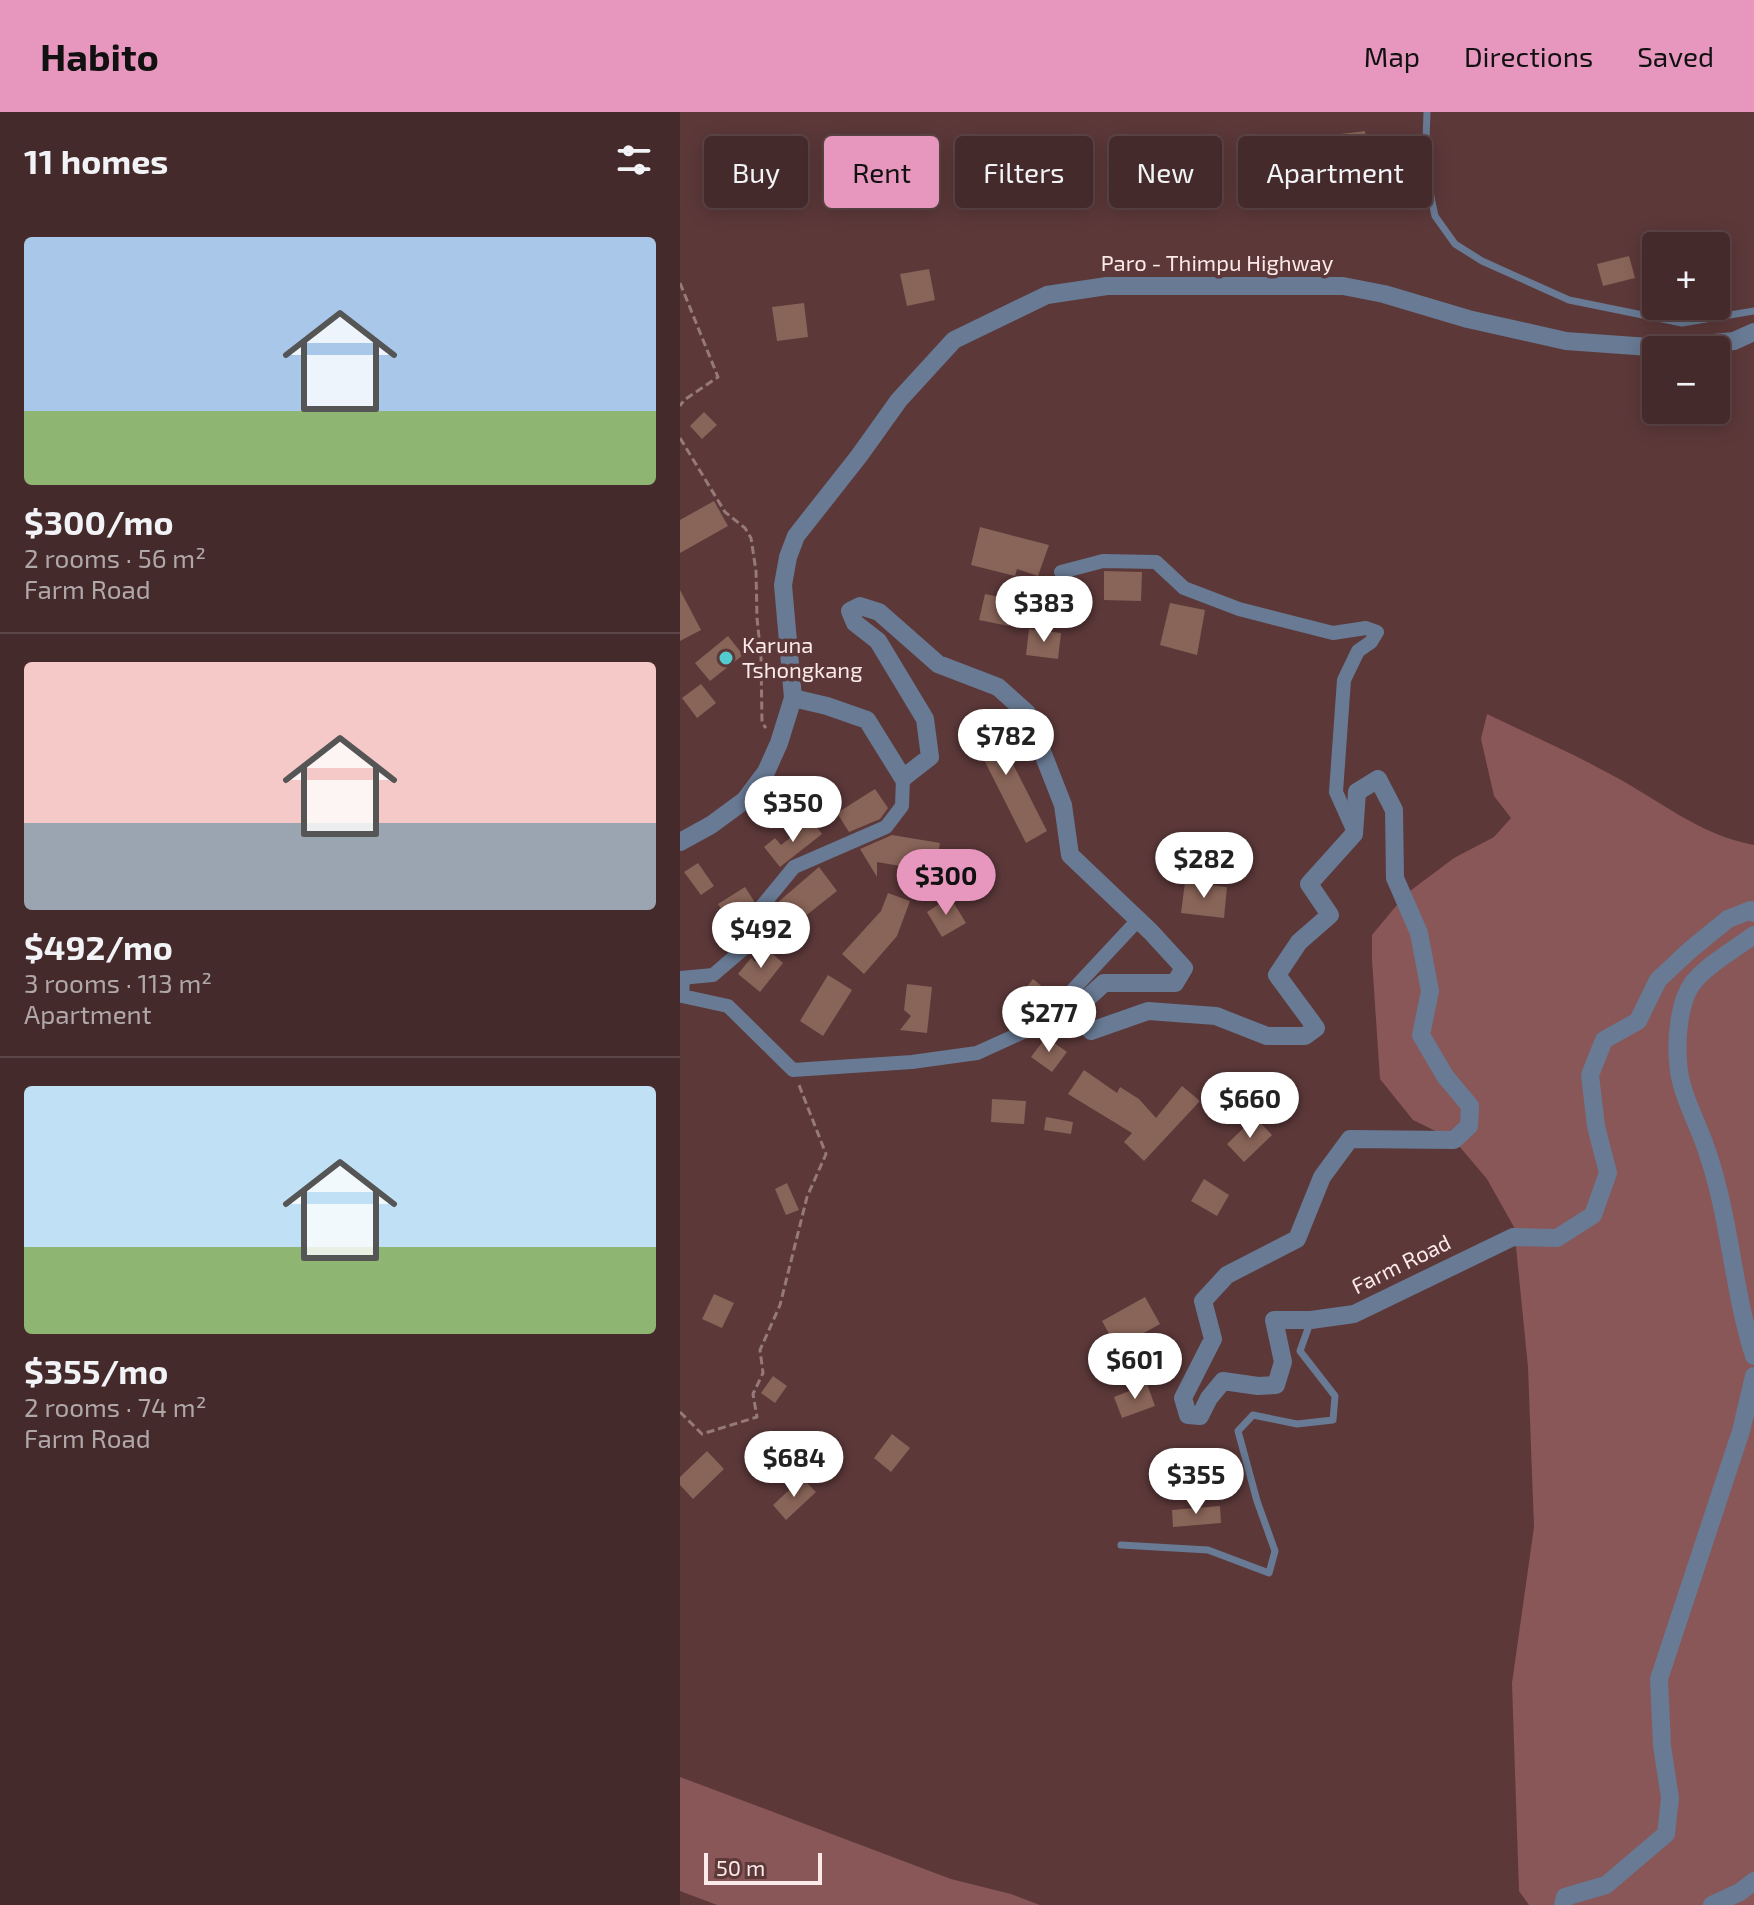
<!DOCTYPE html>
<meta charset="utf-8">
<style>
:root{--surface:#452a2b;--page:#4f3637;--text:#f1f3f6;--muted:#b0a7a9;--line:#5d4647;--accent:#e797bd}
body{margin:0;font-family:"Exo 2",sans-serif;background:var(--page);color:var(--text);height:100vh;display:flex;flex-direction:column;font-size:30px;white-space:nowrap}
*{box-sizing:border-box;margin:0}
p{font-size:26px;color:var(--muted)}
.icon{flex:none;width:44px;height:44px;fill:none;stroke:currentColor;stroke-width:2;stroke-linecap:round;stroke-linejoin:round}
.map{position:relative;flex:1;overflow:hidden}
.details{display:flex;flex-direction:column;background:var(--surface);width:680px}
.details>*{flex:none}
.top-card{position:absolute;left:24px;top:24px;width:760px;height:72px;display:flex;gap:16px}
.tools{position:absolute;left:962px;top:120px;display:grid;gap:16px}
.tools a{display:grid;place-items:center;width:88px;height:88px;border-radius:8px;background:var(--surface);box-shadow:0 4px 20px #0003,0 0 0 2px var(--line);font-size:40px}
.scale{position:absolute;left:24px;bottom:20px;width:118px;box-sizing:border-box;padding-left:8px;border:4px solid #fce9e9;border-top:0;font-size:22px;line-height:28px;white-space:nowrap;color:#fce9e9;-webkit-text-stroke:6px #5c3839;paint-order:stroke}
.price{position:absolute;translate:-50% -68px;padding:0 18px;border-radius:28px;background:#fff;color:#222;font-size:26px;line-height:52px;filter:drop-shadow(0 2px 4px #0008)}
.price::after{content:'';position:absolute;left:50%;top:48px;width:24px;height:18px;margin-left:-12px;background:inherit;clip-path:polygon(0 0,100% 0,50% 100%)}
.price.active{background:var(--accent);color:#111}
ul{padding:0;list-style:none}
li{display:grid;align-content:center;gap:16px;height:424px;padding:0 24px}
li+li{border-top:2px solid var(--line)}
li span{display:grid;place-items:center;height:248px;border-radius:8px;color:#555}
li>.icon{margin-inline-start:auto}
span .icon{width:144px;height:144px;fill:#fffc;stroke-width:1}
li b{font-size:34px}
h2{display:flex;justify-content:space-between;align-items:center;height:96px;padding:0 24px;font-size:34px}
.chip{padding:0 28px;border-radius:8px;background:var(--surface);box-shadow:0 4px 20px #0003,0 0 0 2px var(--line);font-size:28px;line-height:72px}
.chip.active{background:var(--accent);color:#111}
header{display:flex;align-items:center;gap:48px;box-sizing:border-box;height:112px;padding:0 40px;background:var(--accent);color:#111}
header strong{font-size:38px}
nav{display:flex;gap:44px;margin-inline-start:auto;font-size:28px}
main{display:flex;flex:1;min-height:0}
.map>svg:first-child{display:block}
.green{fill:#895758}
.building{fill:#896458}
.lines{fill:none;stroke-linecap:round;stroke-linejoin:round}
.path{stroke:#967979;stroke-width:3;stroke-dasharray:8 4;stroke-linecap:butt}
.service{stroke:#687a94;stroke-width:7}
.minor{stroke:#687a94;stroke-width:14}
.tertiary{stroke:#687a94;stroke-width:18}
.poi-dot{fill:#52ccd0;stroke:#5c3839;stroke-width:3}
.labels{text-anchor:middle;stroke-width:7;stroke-linejoin:round;paint-order:stroke}
.street-label{font-size:22px;fill:#fce9e9;stroke:#5c3839}
.poi-label{font-size:22px;fill:#fce9e9;stroke:#5c3839;text-anchor:start}
</style>
<header>
<strong>Habito</strong>
<nav><a>Map</a><a>Directions</a><a>Saved</a></nav>
</header>
<main>
<section class="details">
<h2>11 homes<svg class="icon" aria-label="filters" viewBox="0 0 24 24"><path d="M4 7h16M4 17h16"/><circle cx="9" cy="7" r="2"/><circle cx="15" cy="17" r="2"/></svg></h2>
<ul>
<li><span style="background:linear-gradient(#a9c7e8 70%,#8fb573 0)"><svg class="icon" aria-label="home" viewBox="0 0 24 24"><path d="M3 11l9-7 9 7M6 9v11h12V9"/></svg></span><div><b>$300/mo</b><p>2 rooms · 56 m²</p><p>Farm Road</p></div></li>
<li><span style="background:linear-gradient(#f6c9c9 65%,#9aa5b1 0)"><svg class="icon" aria-label="home" viewBox="0 0 24 24"><path d="M3 11l9-7 9 7M6 9v11h12V9"/></svg></span><div><b>$492/mo</b><p>3 rooms · 113 m²</p><p>Apartment</p></div></li>
<li><span style="background:linear-gradient(#bfe0f5 65%,#8fb573 0)"><svg class="icon" aria-label="home" viewBox="0 0 24 24"><path d="M3 11l9-7 9 7M6 9v11h12V9"/></svg></span><div><b>$355/mo</b><p>2 rooms · 74 m²</p><p>Farm Road</p></div></li>
</ul>
</section>
<div class="map">
<svg width="1074" height="1793" viewBox="0 0 1074 1793">
<rect width="100%" height="100%" fill="#5c3839"/>
<g class="green">
<path d="M807,602c41,20 83,38 123,60 48,25 89,61 144,71v1060h-225l-10,-14 -7,-208 22,-156 -6,-160 -14,-140 -27,-48 -33,-39 -41,-20 -33,-41 -8,-119v-25l34,-41 48,-36 40,-21 17,-19 -17,-22 -13,-57z"/>
<path d="M0,1665l271,102 60,15 29,11h-323l-37,-14z"/>
</g>
<g class="building">
<path d="M685,19l1,9 26,-3 4,44 -14,1 -1,-9 -35,4 -5,-43z"/>
<path d="M949,144l6,22 -32,8 -6,-22z"/>
<path d="M249,157l6,31 -28,6 -7,-32z"/>
<path d="M124,191l4,34 -31,4 -5,-34z"/>
<path d="M24,300l13,13 -15,14 -12,-13z"/>
<path d="M34,389l14,25 -48,27v-33z"/>
<path d="M300,415l69,18 -11,31 -21,-7 -2,7 -44,-11z"/>
<path d="M424,459l38,1 -1,29 -37,-1z"/>
<path d="M0,478l21,40 -21,11z"/>
<path d="M305,482l29,6 -5,26 -30,-6z"/>
<path d="M490,491l35,7 -8,45 -37,-10z"/>
<path d="M349,517l32,4 -3,26 -32,-4z"/>
<path d="M48,524l15,19 -33,26 -15,-18z"/>
<path d="M21,572l15,19 -19,15 -15,-20z"/>
<path d="M307,601l60,118 -21,12 -50,-99 -3,1 -10,-19z"/>
<path d="M195,677l13,19 -8,11 -31,13 -12,-19z"/>
<path d="M132,709l10,13 -42,33 -16,-20 11,-9 6,7z"/>
<path d="M212,723l48,8 -5,29 -58,-10v15l-17,-28z"/>
<path d="M18,751l16,23 -13,9 -17,-23z"/>
<path d="M139,755l18,24 -43,34 -17,-22z"/>
<path d="M505,770l42,5 -3,31 -43,-5z"/>
<path d="M65,775l9,14 -3,6 -22,14 -11,-17z"/>
<path d="M208,781l22,8 -13,35 -33,38 -22,-20 39,-43z"/>
<path d="M270,785l16,26 -24,14 -15,-25z"/>
<path d="M87,837l16,14 -23,29 -22,-18 13,-16 4,4z"/>
<path d="M148,863l24,15 -29,46 -23,-15z"/>
<path d="M353,867l18,15 -18,23 -7,3 -15,-13z"/>
<path d="M227,872l25,3 -5,46 -27,-3 11,-14 -7,-6z"/>
<path d="M366,925l21,15 -15,20 -21,-15z"/>
<path d="M404,958l33,23 3,-6 19,12 17,19 26,-32 18,15 -56,60 -20,-19 8,-9 -64,-39z"/>
<path d="M312,987l34,2 -2,23 -33,-2z"/>
<path d="M366,1005l27,5 -2,12 -27,-4z"/>
<path d="M575,1005l17,18 -28,27 -17,-18z"/>
<path d="M524,1067l25,16 -12,21 -26,-15z"/>
<path d="M107,1071l12,27 -13,5 -11,-26z"/>
<path d="M34,1182l20,9 -12,25 -20,-9z"/>
<path d="M465,1185l15,27 -43,24 -15,-27z"/>
<path d="M93,1264l14,10 -12,17 -14,-10z"/>
<path d="M467,1272l8,22 -33,12 -8,-21z"/>
<path d="M212,1322l18,14 -19,24 -17,-14z"/>
<path d="M27,1339l17,18 -31,30 -13,-14v-8z"/>
<path d="M122,1366l14,14 -30,28 -13,-15z"/>
<path d="M540,1394l1,17 -48,4 -1,-17z"/>
</g>
<g class="lines">
<g class="path">
<path d="M0,171l38,94 -34,23 -4,6"/>
<path d="M0,326l45,74 20,16 6,10 5,33 1,47 4,39 1,66 4,5"/>
<path d="M0,1300l22,22 55,-17 -4,-23 10,-21 -3,-23 20,-45 27,-108 19,-43 -27,-69"/>
</g>
<g class="service">
<path d="M747,0l-2,56 10,48 20,28 27,17 87,39 113,23 72,-12"/>
<path d="M441,1433l87,5 61,23 6,-22 -18,-50 -19,-70 15,-16 44,9 36,-4 2,-24 -35,-45 10,-28"/>
</g>
<g class="minor">
<path d="M381,460l42,-11 53,1 28,26 55,21 94,24 33,-5 11,4 -6,10 -13,9 -14,29 -8,112 17,38"/>
<path d="M0,866l33,-3 35,-30 14,-39 32,-39 92,-40 16,-21 1,-28"/>
<path d="M3,866l-1,18 46,10 65,64 119,-8 65,-9 64,-29 97,-104"/>
</g>
<g class="tertiary">
<path d="M113,586l34,8 40,14 36,58 27,-21 -5,-38 -47,-78 -23,-18 -5,-12 10,-5 19,6 59,52 60,23 29,26 36,92 7,50 81,77 33,36 -9,15h-71l-23,21 -2,13 12,14 57,-20 68,5 51,20h38l11,-8 -39,-53 22,-33 31,-27 -21,-31 45,-50 3,-42 21,-13 16,31 1,68 24,55 11,58 -9,44 24,41 25,30 -1,20 -15,14 -104,-1 -28,38 -25,62 -70,36 -24,26 10,38 -30,59 5,17 12,1 9,-18 14,-17 35,5 18,-1 7,-23 -9,-42h37l43,-6 159,-77 44,1 36,-23 15,-42 -12,-47 -6,-51 14,-35 34,-19 20,-41 32,-30 38,-31 23,-9 3,3"/>
<path d="M0,730l31,-17 34,-25 21,-28 13,-29 14,-45 -10,-113 5,-28 8,-21 63,-80 40,-56 55,-60 93,-45 60,-9h236l41,8 84,25 98,22 97,7 71,-7 20,-9"/>
<path d="M1074,823c-19,14 -49,31 -62,49 -13,18 -16,56 -14,77 1,32 21,63 30,93 22,65 25,136 46,202"/>
<path d="M883,1793l2,-8 41,-12 60,-51 4,-36 -8,-52 -3,-67 82,-248 13,-55"/>
<path d="M1032,1793l28,-13 14,-11"/>
</g>
</g>
<circle class="poi-dot" cx="46" cy="546" r="8"/>
<g class="labels">
<g class="street-label">
<text x="537" y="159">Paro - Thimpu Highway</text>
<text transform="translate(721 1152) rotate(-26)" y="8">Farm Road</text>
</g>
<g class="poi-label">
<text x="62" y="541">Karuna<tspan x="62" dy="25">Tshongkang</tspan></text>
</g>
</g>
</svg>
<div class="tools">
<a>+</a>
<a>−</a>
</div>
<div class="scale">50 m</div>
<b class="price" style="left:364px;top:532px">$383</b>
<b class="price" style="left:326px;top:665px">$782</b>
<b class="price" style="left:113px;top:732px">$350</b>
<b class="price" style="left:524px;top:788px">$282</b>
<b class="price active" style="left:266px;top:805px">$300</b>
<b class="price" style="left:81px;top:858px">$492</b>
<b class="price" style="left:369px;top:942px">$277</b>
<b class="price" style="left:570px;top:1028px">$660</b>
<b class="price" style="left:455px;top:1289px">$601</b>
<b class="price" style="left:114px;top:1387px">$684</b>
<b class="price" style="left:516px;top:1404px">$355</b>
<div class="top-card">
<a class="chip">Buy</a>
<a class="chip active">Rent</a>
<a class="chip">Filters</a>
<a class="chip">New</a>
<a class="chip">Apartment</a>
</div>
</div>
</main>
